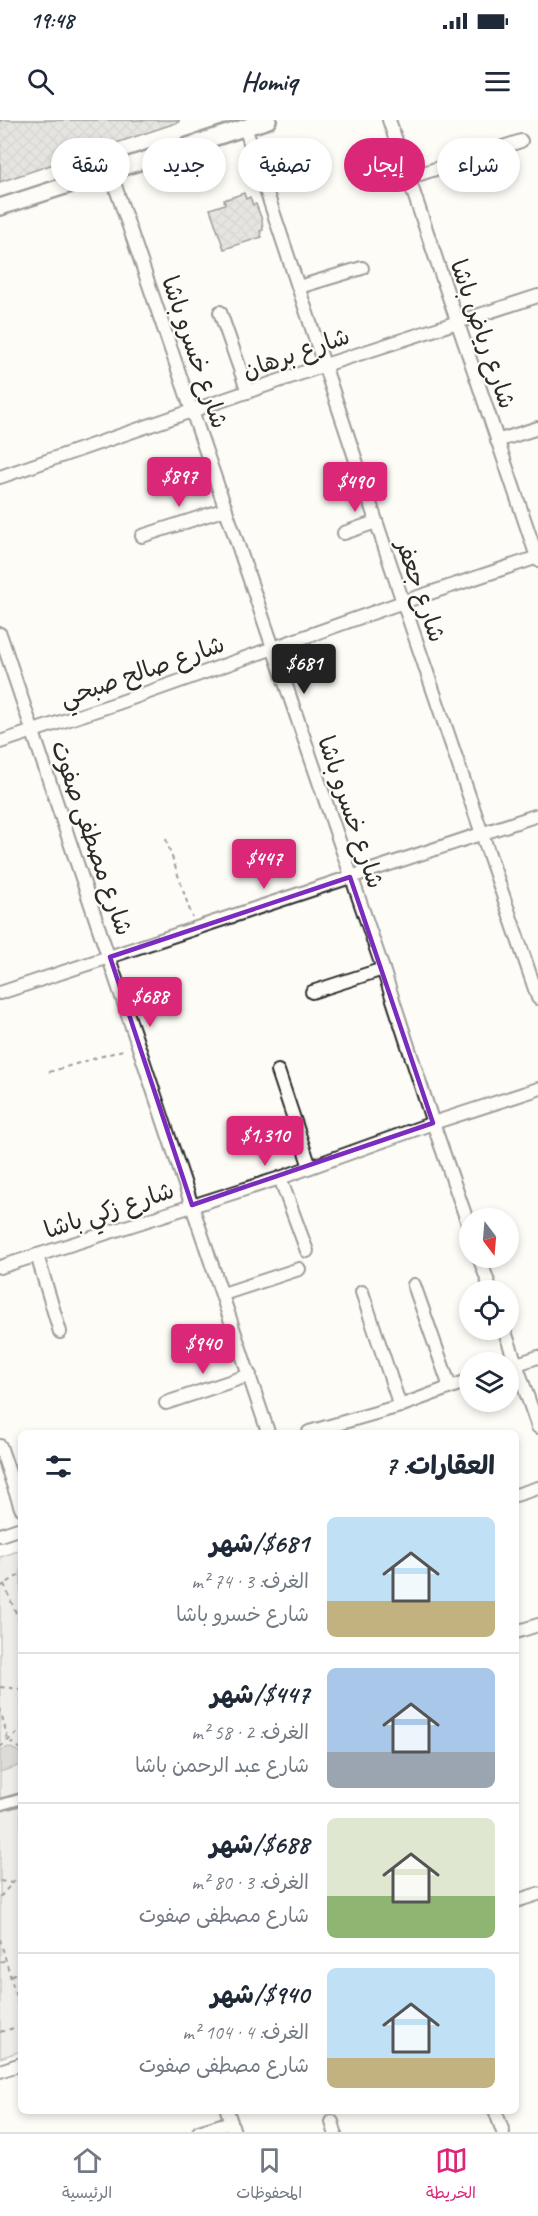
<!DOCTYPE html>
<html lang="ar">
<meta charset="utf-8">
<style>
:root{--surface:#fff;--page:#f2f2f3;--text:#1f2937;--muted:#747a83;--line:#e0e1e3;--accent:#db2777}
body{margin:0;font-family:Caveat,"Playpen Sans Arabic",sans-serif;background:var(--page);color:var(--text);direction:rtl;height:100vh;display:flex;flex-direction:column;font-size:22px;white-space:nowrap}
*{box-sizing:border-box;margin:0}
p{font-size:20px;color:var(--muted)}
.icon{flex:none;width:33px;height:33px;fill:none;stroke:currentColor;stroke-width:2;stroke-linecap:round;stroke-linejoin:round}
.map{position:relative;flex:1;overflow:hidden;direction:ltr}
.details{position:absolute;left:18px;top:1310px;width:501px;height:684px;display:flex;flex-direction:column;background:var(--surface);border-radius:9px;box-shadow:0 3px 9px #0003;direction:rtl}
.details>*{flex:none}
.hud{position:absolute;left:18px;top:18px;width:502px;height:54px;direction:rtl;display:flex;gap:12px}
.needle{width:39px;rotate:164deg}
.buttons{position:absolute;left:459px;top:1088px;display:grid;gap:12px}
.buttons a{display:grid;place-items:center;width:60px;height:60px;border-radius:50%;background:var(--surface);box-shadow:0 3px 9px #0003;font-size:30px}
.price{position:absolute;translate:-50% -51px;padding:0 14px;border-radius:6px;background:var(--accent);color:#fff;font-size:20px;line-height:39px;filter:drop-shadow(0 2px 3px #0008)}
.price::after{content:'';position:absolute;left:50%;top:36px;width:18px;height:14px;margin-left:-9px;background:inherit;clip-path:polygon(0 0,100% 0,50% 100%)}
.price.active{background:#222;color:#fff}
ul{padding:0;list-style:none}
li{display:flex;align-items:center;gap:18px;height:150px;padding:0 24px}
li+li{border-top:2px solid var(--line)}
li span{display:grid;place-items:center;flex:none;width:168px;height:120px;border-radius:9px;color:#555}
li>.icon{margin-inline-start:auto}
span .icon{width:72px;height:72px;fill:#fffc;stroke-width:1}
li b{font-size:26px}
h2{display:flex;justify-content:space-between;align-items:center;height:72px;padding:0 24px;font-size:26px}
.chip{padding:0 21px;border-radius:27px;background:var(--surface);box-shadow:0 3px 9px #0003;font-size:21px;line-height:54px}
.chip.active{background:var(--accent);color:#fff}
.status{display:flex;justify-content:space-between;align-items:center;height:42px;padding:0 30px;background:var(--surface);direction:ltr}
.status svg{height:16px;fill:currentColor}
header{display:flex;justify-content:space-between;align-items:center;height:78px;padding:0 24px;background:var(--surface);font-size:27px;font-weight:700}
.dock{display:flex;justify-content:space-around;align-items:center;height:84px;border-top:2px solid var(--line);background:var(--surface);font-size:16px;color:var(--muted)}
.dock a{display:grid;justify-items:center;gap:3px}
.dock .active{color:var(--accent)}
.map>svg:first-child{display:block}
.green{fill:#dfdeda;stroke:#858482;stroke-width:1.5}
.water{fill:#b5b4b1;stroke:#7e7d7b;stroke-width:1.5}
.building{fill:url(#building-cross-hatch);stroke:#2b2b2b;stroke-width:1.5}
.lines{fill:none;stroke-linecap:round;stroke-linejoin:round}
.pedestrian-casing{stroke:#2b2b2b;stroke-width:14}
.minor-casing{stroke:#2b2b2b;stroke-width:16}
.tertiary-casing{stroke:#2b2b2b;stroke-width:20}
.path{stroke:#2b2b2b;stroke-width:2;stroke-dasharray:4.5 4.5;stroke-linecap:butt}
.pedestrian{stroke:#fdfcf7;stroke-width:9}
.minor{stroke:#fdfcf7;stroke-width:12}
.tertiary{stroke:#fdfcf7;stroke-width:15}
.marked{fill:none;stroke:#7b2cbf;stroke-width:4.5;stroke-linejoin:round}
.labels{text-anchor:middle;stroke-width:4.5;stroke-linejoin:round;paint-order:stroke}
.street-label{font-size:24px;fill:#2b2b2b;stroke:#fdfcf7}
</style>
<div class="status"><b>19:48</b><svg viewBox="0 0 49 12"><path d="M0 12V9h3v3zM5 12V6h3v6zM10 12V3h3v9zM15 12V0h3v12zM26 1h20v11H26zM47 4h2v5h-2z"/></svg></div>
<header><svg class="icon" aria-label="menu" viewBox="0 0 24 24"><path d="M4 6h16M4 12h16M4 18h16"/></svg>Homiq<svg class="icon" aria-label="search" viewBox="0 0 24 24"><circle cx="10" cy="10" r="6"/><path d="M15 15l6 6"/></svg></header>
<div class="map">
<svg width="538" height="2012" viewBox="0 0 538 2012">
<defs>
<pattern id="building-cross-hatch" width="8" height="8" patternUnits="userSpaceOnUse" patternTransform="scale(1.5)"><rect width="8" height="8" fill="#c9c8c4"/><path d="M0 0l8 8M0 8l8-8" fill="none" stroke="#adaca9"/></pattern>
</defs>
<rect width="100%" height="100%" fill="#fdfcf7"/>
<filter id="ink" filterUnits="userSpaceOnUse"><feTurbulence type="fractalNoise" baseFrequency=".0167" numOctaves="2"/><feDisplacementMap in="SourceGraphic" scale="12" xChannelSelector="R" yChannelSelector="G"/><feConvolveMatrix kernelMatrix="1 2 1 2 8 2 1 2 1" color-interpolation-filters="sRGB"/></filter>
<g filter="url(#ink)">
<path class="green" d="M21,1430v501l-21,7v-501z"/>
<path class="water" d="M9,1627l12,6v12l-21,7v-22z"/>
<g class="building">
<path d="M0,0h179v2l-179,60z"/>
<path d="M244,73l2,6 4,-2 3,8 3,-1 6,16 1,10 -3,1 2,6 -38,12 -14,-40 15,-5 -1,-4z"/>
</g>
<g class="lines">
<defs>
<path id="pedestrian" d="M0,1685l21,-6"/>
<g id="minor">
<path d="M389,0l149,440"/>
<path d="M245,7l158,475 135,396"/>
<path d="M110,51l273,798 50,154 37,106"/>
<path d="M408,58l113,-37"/>
<path d="M299,167l63,-19"/>
<path d="M220,192l28,80"/>
<path d="M497,321l41,-13"/>
<path d="M0,357l325,-112 213,-69"/>
<path d="M344,413l32,-11"/>
<path d="M142,416l84,-27"/>
<path d="M0,514l268,798"/>
<path d="M0,622l118,-39 285,-101 135,-45"/>
<path d="M312,872l71,-23"/>
<path d="M0,873l538,-178"/>
<path d="M278,951l32,96"/>
<path d="M280,1058l27,73"/>
<path d="M37,1135l23,77"/>
<path d="M479,1137l12,33"/>
<path d="M0,1147l280,-89 153,-55 105,-34"/>
<path d="M414,1165l36,102"/>
<path d="M362,1172l38,114"/>
<path d="M223,1174l76,-25"/>
<path d="M504,1209l34,98"/>
<path d="M508,1247l30,-10"/>
<path d="M166,1283l84,-28"/>
<path d="M309,1312l91,-26 70,-26"/>
<path d="M0,1326l21,62"/>
<path d="M516,1375l22,-7"/>
<path d="M0,1415l21,-7"/>
<path d="M516,1512l22,-7"/>
<path d="M516,1781l22,-7"/>
<path d="M0,1951l21,-7"/>
<path d="M227,1990l7,22"/>
<path d="M495,1990l8,22"/>
<path d="M332,2002l3,10"/>
<path d="M199,2012l32,-10"/>
</g>
<path id="tertiary" d="M0,87l268,-87"/>
</defs>
<use href="#pedestrian" class="pedestrian-casing"/>
<use href="#minor" class="minor-casing"/>
<use href="#tertiary" class="tertiary-casing"/>
<g class="path">
<path d="M166,719l26,78"/>
<path d="M49,952l77,-23"/>
<path d="M4,1464l17,41"/>
<path d="M0,1467l21,-13"/>
<path d="M0,1567l21,2"/>
<path d="M0,1588l8,32 13,9"/>
<path d="M0,1627l21,-17"/>
<path d="M0,1761l12,2"/>
<path d="M0,1777l21,-24"/>
<path d="M0,1819l21,76"/>
<path d="M0,1842l6,-2"/>
<path d="M11,1856l10,-6"/>
<path d="M0,1912l21,-6"/>
</g>
<use href="#pedestrian" class="pedestrian"/>
<use href="#minor" class="minor"/>
<use href="#tertiary" class="tertiary"/>
</g>
</g>
<path d="M0 0H538V2012H0ZM350,757l83,246 -241,82 -82,-248z" fill="#fdfcf7" fill-opacity=".55" fill-rule="evenodd"/>
<path class="marked" d="M350,757l83,246 -241,82 -82,-248z"/>
<g class="labels">
<g class="street-label">
<text transform="translate(483 214) rotate(71)" y="8">شارع رياض باشا</text>
<text transform="translate(195 232) rotate(71)" y="8">شارع خسرو باشا</text>
<text transform="translate(296 233) rotate(-19)" y="8">شارع برهان</text>
<text transform="translate(421 471) rotate(71)" y="8">شارع جعفر</text>
<text transform="translate(142 551) rotate(-19)" y="8">شارع صالح صبحي</text>
<text transform="translate(351 692) rotate(71)" y="8">شارع خسرو باشا</text>
<text transform="translate(92 718) rotate(71)" y="8">شارع مصطفى صفوت</text>
<text transform="translate(109 1090) rotate(-18)" y="8">شارع زكي باشا</text>
</g>
</g>
</svg>
<div class="buttons">
<a><svg class="needle" viewBox="-14 -14 28 28"><path d="M0-13l5 13h-10z" fill="#e53935"/><path d="M0 13l5-13h-10z" fill="#747a83"/></svg></a>
<a><svg class="icon" aria-label="locate" viewBox="0 0 24 24"><circle cx="12" cy="12" r="6"/><path d="M12 2v4M12 18v4M2 12h4M18 12h4"/></svg></a>
<a><svg class="icon" aria-label="layers" viewBox="0 0 24 24"><path d="M12 4l9 5-9 5-9-5zM3 14l9 5 9-5"/></svg></a>
</div>
<b class="price" style="left:179px;top:388px">$897</b>
<b class="price" style="left:355px;top:393px">$490</b>
<b class="price active" style="left:304px;top:575px">$681</b>
<b class="price" style="left:264px;top:770px">$447</b>
<b class="price" style="left:150px;top:908px">$688</b>
<b class="price" style="left:265px;top:1047px">$1,310</b>
<b class="price" style="left:203px;top:1255px">$940</b>
<div class="hud">
<a class="chip">شراء</a>
<a class="chip active">إيجار</a>
<a class="chip">تصفية</a>
<a class="chip">جديد</a>
<a class="chip">شقة</a>
</div>
<section class="details">
<h2>العقارات: 7<svg class="icon" aria-label="filters" viewBox="0 0 24 24"><path d="M4 7h16M4 17h16"/><circle cx="9" cy="7" r="2"/><circle cx="15" cy="17" r="2"/></svg></h2>
<ul>
<li><span style="background:linear-gradient(#bfe0f5 70%,#c2b280 0)"><svg class="icon" aria-label="home" viewBox="0 0 24 24"><path d="M3 11l9-7 9 7M6 9v11h12V9"/></svg></span><div><b>$681/شهر</b><p>الغرف: 3 · 74 m²</p><p>شارع خسرو باشا</p></div></li>
<li><span style="background:linear-gradient(#a9c7e8 70%,#9aa5b1 0)"><svg class="icon" aria-label="home" viewBox="0 0 24 24"><path d="M3 11l9-7 9 7M6 9v11h12V9"/></svg></span><div><b>$447/شهر</b><p>الغرف: 2 · 58 m²</p><p>شارع عبد الرحمن باشا</p></div></li>
<li><span style="background:linear-gradient(#dfe7d0 65%,#8fb573 0)"><svg class="icon" aria-label="home" viewBox="0 0 24 24"><path d="M3 11l9-7 9 7M6 9v11h12V9"/></svg></span><div><b>$688/شهر</b><p>الغرف: 3 · 80 m²</p><p>شارع مصطفى صفوت</p></div></li>
<li><span style="background:linear-gradient(#bfe0f5 75%,#c2b280 0)"><svg class="icon" aria-label="home" viewBox="0 0 24 24"><path d="M3 11l9-7 9 7M6 9v11h12V9"/></svg></span><div><b>$940/شهر</b><p>الغرف: 4 · 104 m²</p><p>شارع مصطفى صفوت</p></div></li>
</ul>
</section>
</div>
<nav class="dock">
<a class="active"><svg class="icon" aria-label="map" viewBox="0 0 24 24"><path d="M3 6l6-2 6 2 6-2v14l-6 2-6-2-6 2zM9 4v14M15 6v14"/></svg>الخريطة</a>
<a><svg class="icon" aria-label="saved" viewBox="0 0 24 24"><path d="M7 4h10v16l-5-4-5 4z"/></svg>المحفوظات</a>
<a><svg class="icon" aria-label="home" viewBox="0 0 24 24"><path d="M3 11l9-7 9 7M6 9v11h12V9"/></svg>الرئيسية</a>
</nav>
